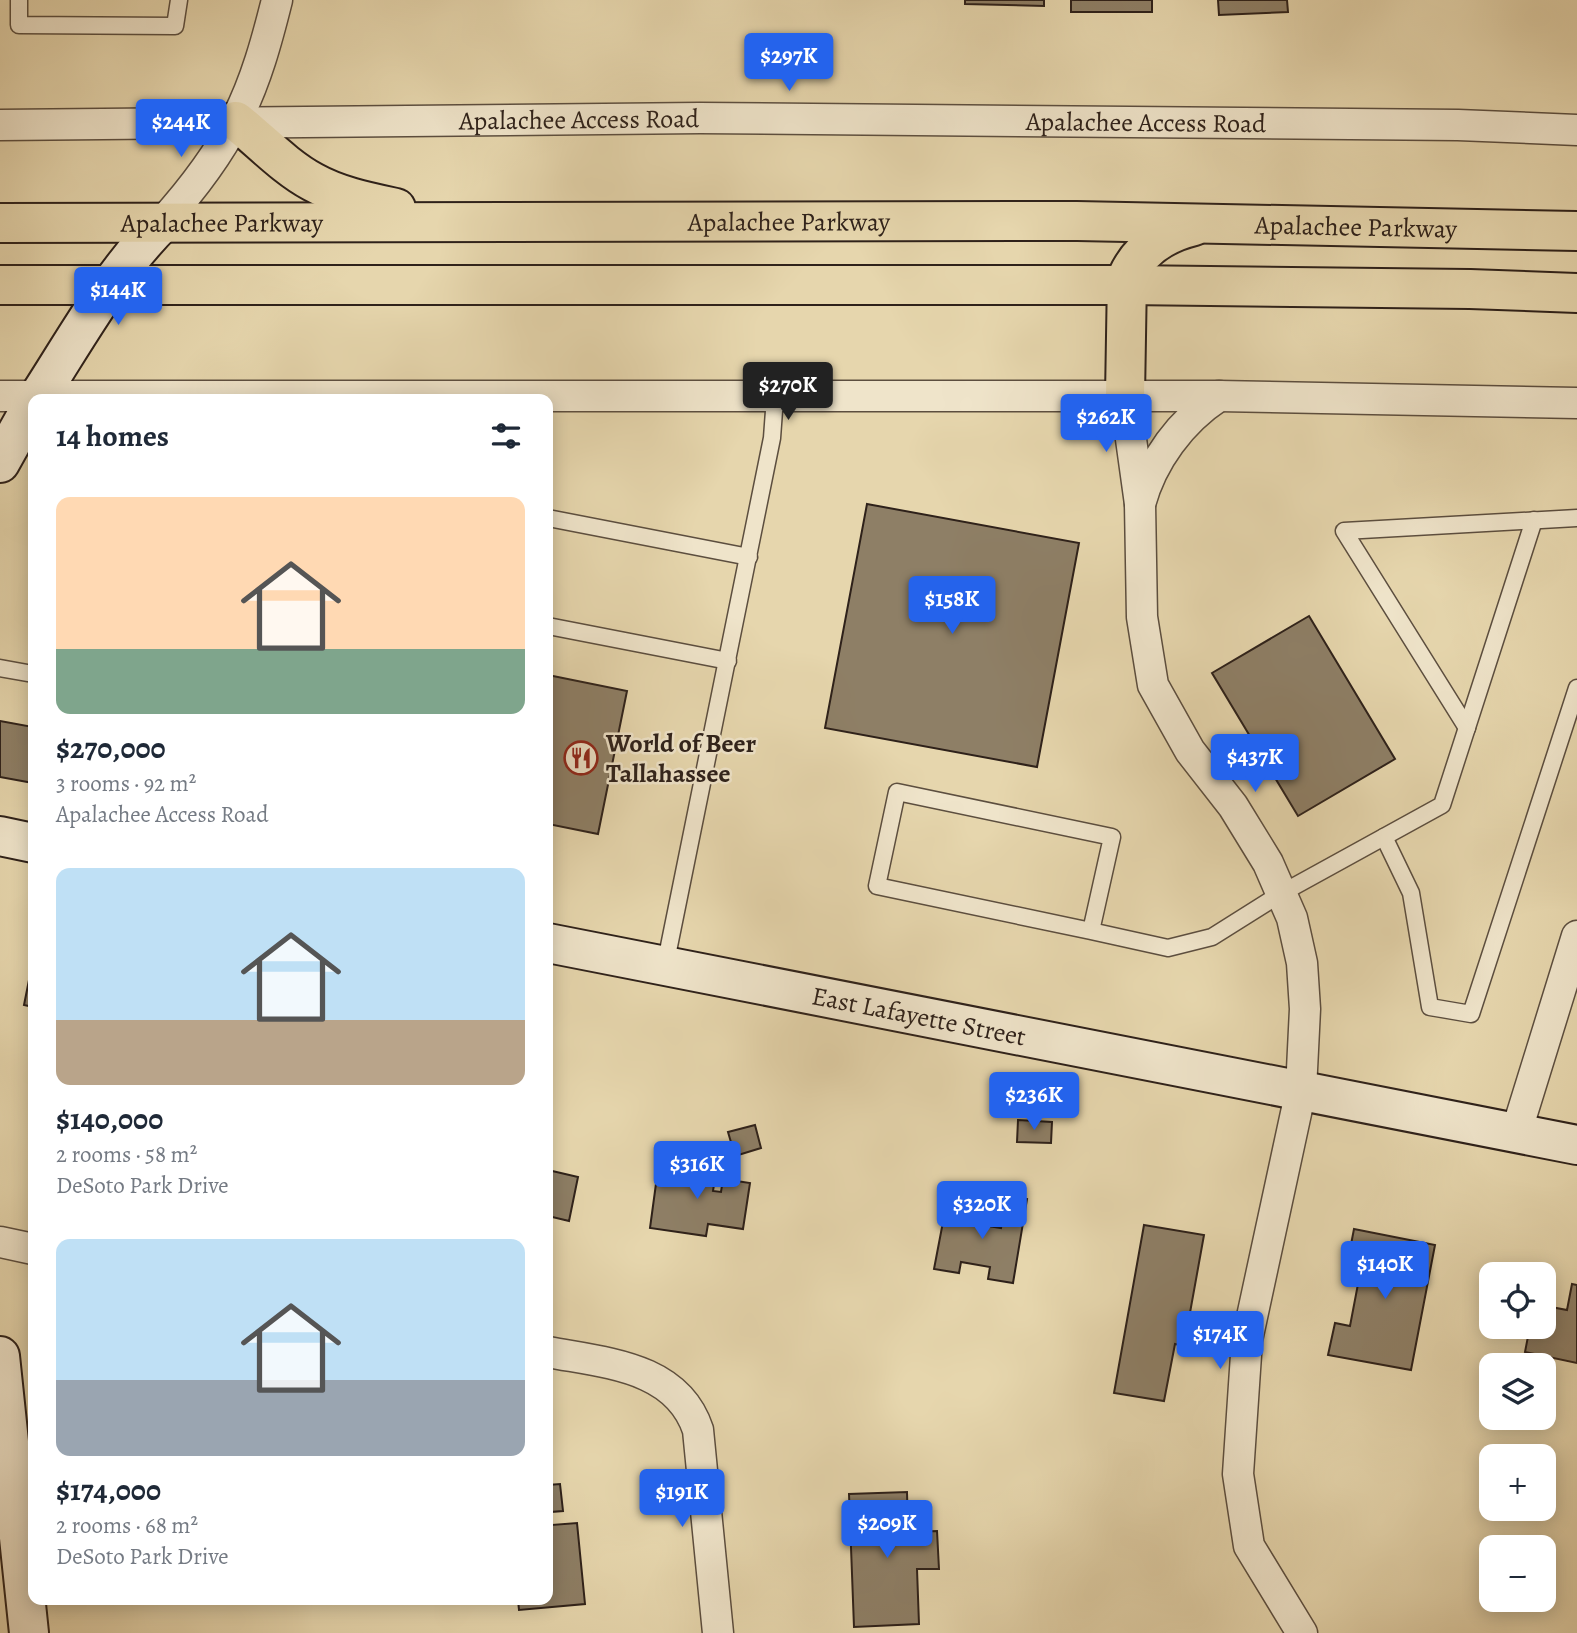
<!DOCTYPE html>
<meta charset="utf-8">
<style>
:root{--surface:#fff;--page:#f6f6f7;--text:#1f2937;--muted:#747a83;--accent:#2563eb}
body{margin:0;font-family:Alegreya,serif;background:var(--page);color:var(--text);height:100vh;display:flex;flex-direction:column;font-size:26px;white-space:nowrap}
*{box-sizing:border-box;margin:0}
p{font-size:23px;color:var(--muted)}
.icon{flex:none;width:38px;height:38px;fill:none;stroke:currentColor;stroke-width:2;stroke-linecap:round;stroke-linejoin:round}
.map{position:relative;flex:1;overflow:hidden}
.sheet{position:absolute;left:28px;top:394px;width:525px;height:1211px;display:flex;flex-direction:column;background:var(--surface);border-radius:14px;box-shadow:0 4px 18px #0003}
.sheet>*{flex:none}
.controls{position:absolute;left:1479px;top:1262px;display:grid;gap:14px}
.controls a{display:grid;place-items:center;width:77px;height:77px;border-radius:14px;background:var(--surface);box-shadow:0 4px 18px #0003;font-size:35px}
.price{position:absolute;translate:-50% -60px;padding:0 16px;border-radius:7px;background:var(--accent);color:#fff;font-size:23px;line-height:46px;filter:drop-shadow(0 2px 4px #0008)}
.price::after{content:'';position:absolute;left:50%;top:42px;width:21px;height:16px;margin-left:-10px;background:inherit;clip-path:polygon(0 0,100% 0,50% 100%)}
.price.current{background:#222;color:#fff}
ul{padding:0;list-style:none}
li{display:grid;align-content:center;gap:14px;height:371px;padding:0 28px}
li span{display:grid;place-items:center;height:217px;border-radius:14px;color:#555}
li>.icon{margin-inline-start:auto}
span .icon{width:126px;height:126px;fill:#fffc;stroke-width:1}
li b{font-size:30px}
h2{display:flex;justify-content:space-between;align-items:center;height:84px;padding:0 28px;font-size:30px}
.map>svg:first-child{display:block}
.building{fill:#8e7f66;stroke:#2e211a;stroke-width:2}
.lines{fill:none;stroke-linecap:round;stroke-linejoin:round}
.lane-casing{stroke:#5c4e3f;stroke-width:19}
.street-casing{stroke:#5c4e3f;stroke-width:33}
.secondary-casing{stroke:#2e211a;stroke-width:42}
.primary-casing{stroke:#2e211a;stroke-width:42}
.lane{stroke:#efe4ca;stroke-width:16}
.street{stroke:#efe4ca;stroke-width:30}
.secondary{stroke:#efe4ca;stroke-width:38}
.primary{stroke:#e6d6ad;stroke-width:38}
.labels{text-anchor:middle;stroke-width:5;stroke-linejoin:round;paint-order:stroke}
.street-label{font-size:26px;fill:#2e211a;stroke:#efe4ca}
.poi-label{font-size:26px;font-weight:bold;fill:#2e211a;stroke:#efe4ca;text-anchor:start}
</style>
<div class="map">
<svg width="1577" height="1633" viewBox="0 0 1577 1633">
<rect width="100%" height="100%" fill="#e6d6ad"/>
<filter id="stains"><feTurbulence type="fractalNoise" baseFrequency=".00286" numOctaves="4"/><feColorMatrix values="0 0 0 0 .2 0 0 0 0 .09 0 0 0 0 .02 0 0 0 .5 -.17"/></filter>
<radialGradient id="worn" r=".72"><stop offset=".6" stop-color="#630" stop-opacity="0"/><stop offset="1" stop-color="#630" stop-opacity=".3"/></radialGradient>
<g class="building">
<path d="M965,0h79v6l-79,-2z"/>
<rect x="1071" y="0" width="81" height="12"/>
<path d="M1218,0h69l1,12 -69,3z"/>
<path d="M867,504l212,39 -42,224 -212,-39z"/>
<path d="M1309,616l86,143 -97,57 -86,-143z"/>
<path d="M548,675l79,16 -29,143 -50,-10z"/>
<path d="M0,721l33,6v56l-33,-6z"/>
<path d="M33,960v47l-9,-2z"/>
<path d="M1018,1120l34,2 -1,21 -34,-1z"/>
<path d="M755,1125l6,23 -26,8 -7,-24z"/>
<path d="M686,1162l31,4 -4,25 8,1 2,-13 27,4 -7,46 -35,-5 -2,12 -56,-8 8,-59 26,4z"/>
<path d="M548,1170l30,7 -9,44 -21,-5z"/>
<path d="M1007,1195l20,4 -14,84 -25,-4 2,-12 -29,-5 -2,11 -25,-4 13,-68 19,3 -3,18 38,6z"/>
<path d="M1144,1225l60,10 -20,111 -9,-2 -11,57 -50,-8z"/>
<path d="M1354,1229l81,16 -24,125 -83,-15 7,-32 15,3 12,-63 -14,-3z"/>
<path d="M1572,1284l5,1v78l-52,-11 5,-26h14v-5l4,1 3,-15 16,3z"/>
<path d="M560,1484l3,27 -12,1 1,13 25,-2 8,81 -66,6 -1,-10h30v-115z"/>
<path d="M907,1492l1,40 29,-1 2,38h-22l2,55 -65,3 -5,-133z"/>
</g>
<g class="lines">
<defs>
<g id="lane">
<path d="M19,0v25l156,1 4,-26"/>
<path d="M548,518l201,39"/>
<path d="M548,626l180,35"/>
<path d="M0,668l33,6"/>
<path d="M1467,728l-123,-197 233,-13"/>
<path d="M1384,837l27,56 19,114 41,7 106,-326"/>
<path d="M1091,931l-214,-45 20,-94 215,45 -21,94 77,17 44,-11 70,-44 160,-88 92,-285"/>
<path d="M665,966l107,-528 3,-41"/>
</g>
<g id="street">
<path id="s1" d="M0,125l700,-7 758,7 119,5"/>
<path d="M162,223c28,-31 56,-67 75,-105 19,-37 30,-78 40,-118"/>
<path d="M0,396h1219l358,7"/>
<path d="M1125,396l15,108 2,113 11,68 37,66 43,55 35,57 24,55 10,45 3,46 -4,81 -54,250 -9,134 11,72 53,87"/>
<path d="M1140,504c12,-44 41,-83 79,-108"/>
<path d="M1516,1133l61,-197"/>
<path d="M0,1242l33,7"/>
<path d="M548,1352c57,11 129,14 150,78l20,203"/>
</g>
<g id="secondary">
<path d="M37,399c39,-60 74,-125 125,-176"/>
<path d="M0,463l33,-59"/>
<path d="M0,836l33,7"/>
<path id="s2" d="M548,943l1029,202"/>
<path d="M0,1356l29,277"/>
</g>
<g id="primary">
<path d="M236,121c25,20 49,46 77,61 25,14 55,20 83,26"/>
<path id="s3" d="M0,223l1077,-2 500,10"/>
<path d="M0,285h1126l344,4 107,4"/>
<path d="M1125,396l2,-119c13,-29 38,-44 67,-51"/>
</g>
</defs>
<use href="#lane" class="lane-casing"/>
<use href="#street" class="street-casing"/>
<use href="#secondary" class="secondary-casing"/>
<use href="#primary" class="primary-casing"/>
<use href="#lane" class="lane"/>
<use href="#street" class="street"/>
<use href="#secondary" class="secondary"/>
<use href="#primary" class="primary"/>
</g>
<defs>
<symbol id="restaurant-ring" viewBox="-11 -11 22 22"><circle r="9.5" fill="#efe4ca" stroke="#8f2418" stroke-width="1.5"/><path d="M-5-6h1v4h1v-4h1v4h1v-4h1v5L-1.5 .5V6h-2V.5L-5-1ZM5-6V6H3V1.5H1.5Q1.5-4 5-6Z" fill="#8f2418"/></symbol>
</defs>
<g fill-rule="evenodd">
<use href="#restaurant-ring" x="562" y="739" width="38" height="38"/>
</g>
<g class="labels">
<g class="street-label">
<text dy="9" stroke="none"><textPath href="#s1" startOffset="579">Apalachee Access Road</textPath></text>
<text dy="9" stroke="none"><textPath href="#s1" startOffset="1146">Apalachee Access Road</textPath></text>
<text dy="9" stroke="none"><textPath href="#s3" startOffset="789">Apalachee Parkway</textPath></text>
<text dy="9" stroke="none"><textPath href="#s3" startOffset="222">Apalachee Parkway</textPath></text>
<text dy="9" stroke="none"><textPath href="#s3" startOffset="1356">Apalachee Parkway</textPath></text>
<text dy="9" stroke="none"><textPath href="#s2" startOffset="378">East Lafayette Street</textPath></text>
</g>
<g class="poi-label">
<text x="606" y="752">World of Beer<tspan x="606" dy="30">Tallahassee</tspan></text>
</g>
</g>
<rect width="100%" height="100%" filter="url(#stains)"/>
<rect width="100%" height="100%" fill="url(#worn)"/>
</svg>
<div class="controls">
<a><svg class="icon" aria-label="locate" viewBox="0 0 24 24"><circle cx="12" cy="12" r="6"/><path d="M12 2v4M12 18v4M2 12h4M18 12h4"/></svg></a>
<a><svg class="icon" aria-label="layers" viewBox="0 0 24 24"><path d="M12 4l9 5-9 5-9-5zM3 14l9 5 9-5"/></svg></a>
<a>+</a>
<a>−</a>
</div>
<b class="price" style="left:789px;top:93px">$297K</b>
<b class="price" style="left:181px;top:159px">$244K</b>
<b class="price" style="left:118px;top:327px">$144K</b>
<b class="price current" style="left:788px;top:422px">$270K</b>
<b class="price" style="left:1106px;top:454px">$262K</b>
<b class="price" style="left:952px;top:636px">$158K</b>
<b class="price" style="left:1255px;top:794px">$437K</b>
<b class="price" style="left:1034px;top:1132px">$236K</b>
<b class="price" style="left:697px;top:1201px">$316K</b>
<b class="price" style="left:982px;top:1241px">$320K</b>
<b class="price" style="left:1385px;top:1301px">$140K</b>
<b class="price" style="left:1220px;top:1371px">$174K</b>
<b class="price" style="left:682px;top:1529px">$191K</b>
<b class="price" style="left:887px;top:1560px">$209K</b>
<section class="sheet">
<h2>14 homes<svg class="icon" aria-label="filters" viewBox="0 0 24 24"><path d="M4 7h16M4 17h16"/><circle cx="9" cy="7" r="2"/><circle cx="15" cy="17" r="2"/></svg></h2>
<ul>
<li><span style="background:linear-gradient(#ffd9b3 70%,#7fa58c 0)"><svg class="icon" aria-label="home" viewBox="0 0 24 24"><path d="M3 11l9-7 9 7M6 9v11h12V9"/></svg></span><div><b>$270,000</b><p>3 rooms · 92 m²</p><p>Apalachee Access Road</p></div></li>
<li><span style="background:linear-gradient(#bfe0f5 70%,#b9a48a 0)"><svg class="icon" aria-label="home" viewBox="0 0 24 24"><path d="M3 11l9-7 9 7M6 9v11h12V9"/></svg></span><div><b>$140,000</b><p>2 rooms · 58 m²</p><p>DeSoto Park Drive</p></div></li>
<li><span style="background:linear-gradient(#bfe0f5 65%,#9aa5b1 0)"><svg class="icon" aria-label="home" viewBox="0 0 24 24"><path d="M3 11l9-7 9 7M6 9v11h12V9"/></svg></span><div><b>$174,000</b><p>2 rooms · 68 m²</p><p>DeSoto Park Drive</p></div></li>
</ul>
</section>
</div>
